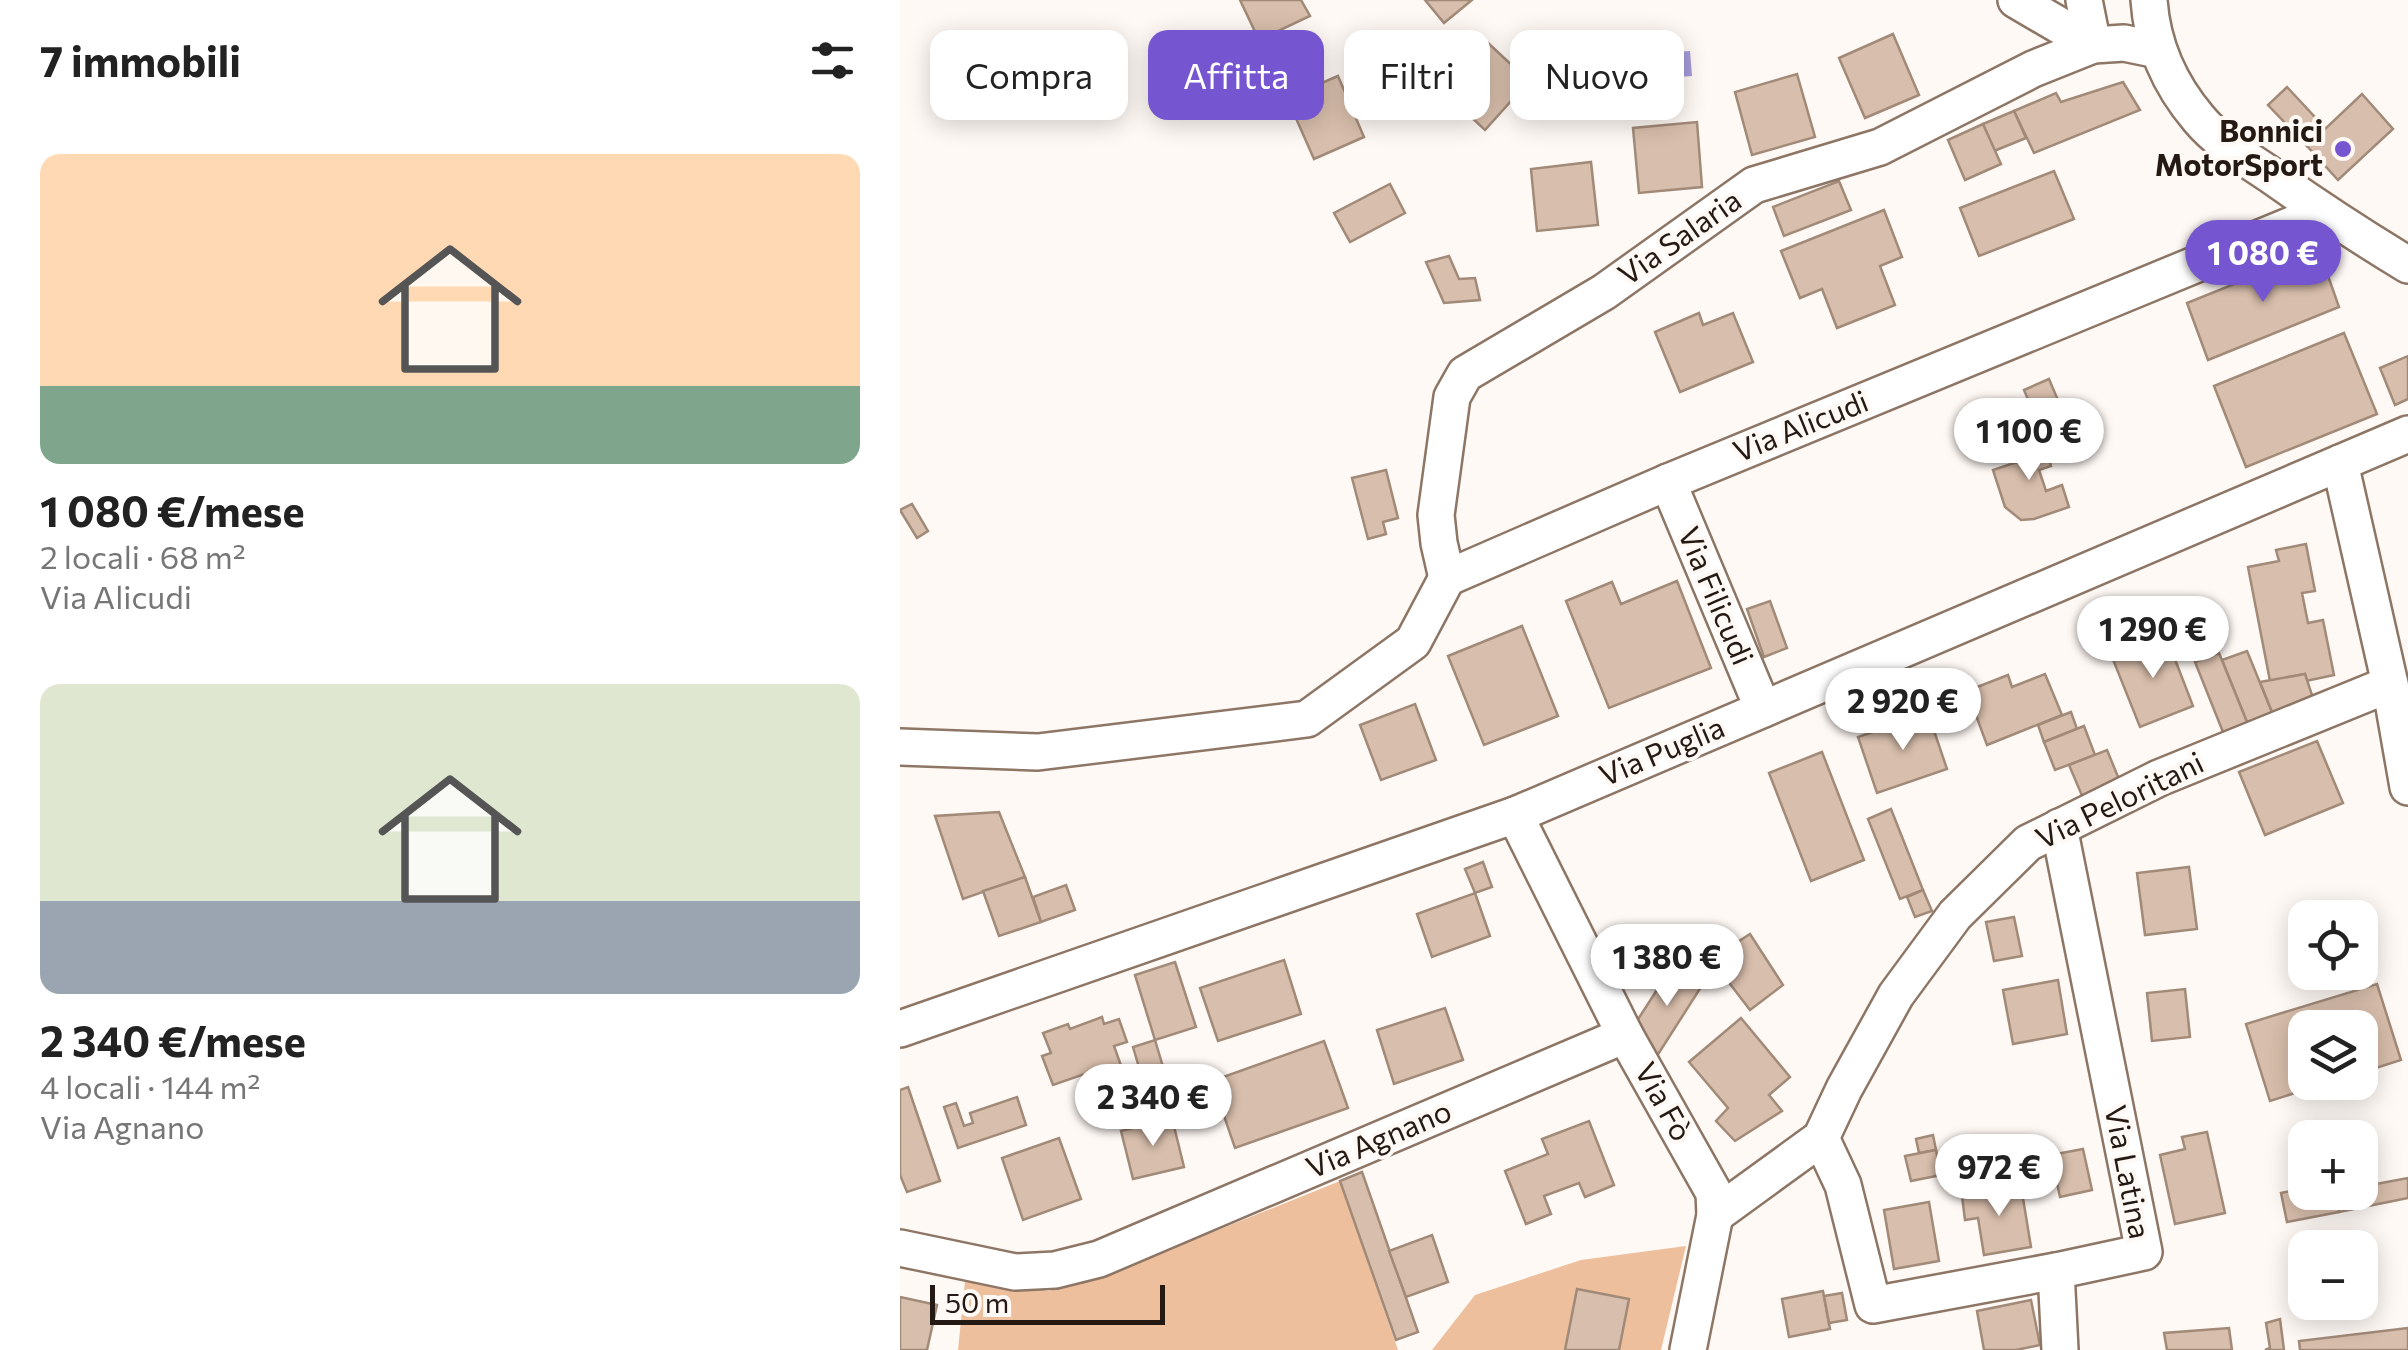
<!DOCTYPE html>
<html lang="it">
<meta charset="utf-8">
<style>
:root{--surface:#fff;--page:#f6f6f6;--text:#222;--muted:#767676;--accent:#7656d0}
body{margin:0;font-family:Commissioner,sans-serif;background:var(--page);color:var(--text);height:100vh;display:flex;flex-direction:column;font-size:38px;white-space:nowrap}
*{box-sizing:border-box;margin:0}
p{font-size:32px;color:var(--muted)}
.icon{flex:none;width:55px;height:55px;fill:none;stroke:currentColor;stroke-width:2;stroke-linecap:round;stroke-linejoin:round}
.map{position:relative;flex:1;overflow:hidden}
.panel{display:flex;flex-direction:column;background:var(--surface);width:900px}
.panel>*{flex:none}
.guide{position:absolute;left:30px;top:30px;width:950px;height:90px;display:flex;gap:20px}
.controls{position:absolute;left:1388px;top:900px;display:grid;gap:20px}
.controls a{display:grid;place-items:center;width:90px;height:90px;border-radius:20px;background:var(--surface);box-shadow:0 5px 25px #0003;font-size:50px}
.scale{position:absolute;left:30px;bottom:25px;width:235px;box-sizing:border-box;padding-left:10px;border:5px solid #241a13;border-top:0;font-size:28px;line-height:35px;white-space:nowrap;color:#241a13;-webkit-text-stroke:8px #fff9f5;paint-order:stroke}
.price{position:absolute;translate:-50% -85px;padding:0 22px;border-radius:35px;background:#fff;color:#222;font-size:32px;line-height:65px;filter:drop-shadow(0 2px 5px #0008)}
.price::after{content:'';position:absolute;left:50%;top:60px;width:30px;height:22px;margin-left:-15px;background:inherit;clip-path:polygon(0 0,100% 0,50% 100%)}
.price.selected{background:var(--accent);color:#fff}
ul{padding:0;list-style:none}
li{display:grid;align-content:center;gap:20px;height:530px;padding:0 40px}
li span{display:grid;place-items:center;height:310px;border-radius:20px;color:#555}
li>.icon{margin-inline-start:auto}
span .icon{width:180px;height:180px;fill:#fffc;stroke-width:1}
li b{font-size:42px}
h2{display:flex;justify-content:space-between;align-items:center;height:120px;padding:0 40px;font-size:42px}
.chip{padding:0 35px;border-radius:20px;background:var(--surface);box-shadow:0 5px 25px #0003;font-size:35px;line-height:90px}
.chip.selected{background:var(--accent);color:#fff}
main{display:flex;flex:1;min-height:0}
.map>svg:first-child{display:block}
.green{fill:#edbf9d}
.water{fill:#a59bd9}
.building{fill:#d8beac;stroke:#a28a79;stroke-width:2.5}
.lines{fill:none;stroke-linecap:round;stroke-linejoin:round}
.minor-casing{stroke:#8d7665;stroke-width:40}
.minor{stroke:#fff;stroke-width:35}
.poi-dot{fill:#7656d0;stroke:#fff9f5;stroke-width:4}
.labels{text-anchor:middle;stroke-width:8;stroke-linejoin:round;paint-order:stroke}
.poi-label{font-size:30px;font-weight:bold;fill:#241a13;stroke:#fff9f5;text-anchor:end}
.street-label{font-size:30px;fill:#241a13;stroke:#fff9f5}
</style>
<main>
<section class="panel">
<h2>7 immobili<svg class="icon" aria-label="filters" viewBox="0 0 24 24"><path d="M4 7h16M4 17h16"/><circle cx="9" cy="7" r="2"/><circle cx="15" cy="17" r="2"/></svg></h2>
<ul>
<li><span style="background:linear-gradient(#ffd9b3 75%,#7fa58c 0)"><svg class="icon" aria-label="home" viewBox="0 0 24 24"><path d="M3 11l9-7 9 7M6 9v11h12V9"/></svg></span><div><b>1 080 €/mese</b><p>2 locali · 68 m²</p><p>Via Alicudi</p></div></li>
<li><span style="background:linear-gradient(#dfe7d0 70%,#9aa5b1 0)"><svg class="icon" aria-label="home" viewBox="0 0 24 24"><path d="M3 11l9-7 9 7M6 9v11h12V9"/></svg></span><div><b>2 340 €/mese</b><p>4 locali · 144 m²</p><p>Via Agnano</p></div></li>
</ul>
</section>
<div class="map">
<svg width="1508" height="1350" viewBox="0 0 1508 1350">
<rect width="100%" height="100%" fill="#fff9f5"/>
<g class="green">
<path d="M440,1181l58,169h-440l7,-69 84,10 55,-15z"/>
<path d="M786,1246l-25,104h-229l43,-55 106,-35z"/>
</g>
<path class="water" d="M790,51l2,25 -50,4 -2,-26z"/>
<g class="building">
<path d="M340,0h61l9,16 -51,24z"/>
<path d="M525,0h47l-28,23z"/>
<path d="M993,34l26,61 -54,23 -26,-60z"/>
<path d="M588,43l41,38 -44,49 -42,-39z"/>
<path d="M897,74l18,63 -63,18 -17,-63z"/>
<path d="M438,76l26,61 -50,22 -27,-61z"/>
<path d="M1223,82l17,28 -106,43 -20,-42 42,-18 5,9z"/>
<path d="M1387,87l39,42 -19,17 -39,-41z"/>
<path d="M1462,94l31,35 -55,51 -31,-34z"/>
<path d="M1114,111l12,27 -32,13 -11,-27z"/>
<path d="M797,122l5,65 -63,6 -6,-65z"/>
<path d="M1083,124l18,40 -36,16 -17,-40z"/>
<path d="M691,162l7,63 -61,6 -6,-62z"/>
<path d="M1154,171l20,48 -95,37 -19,-48z"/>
<path d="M939,181l12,29 -67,26 -11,-29z"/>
<path d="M490,184l15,29 -55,29 -16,-29z"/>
<path d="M984,210l18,47 -22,9 15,39 -58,23 -15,-39 -22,9 -19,-47z"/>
<path d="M1419,250l20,57 -131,53 -21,-57z"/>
<path d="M549,256l10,23 16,-1 5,22 -36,3 -18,-41z"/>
<path d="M799,313l4,12 30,-12 20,49 -73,30 -25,-60z"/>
<path d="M1444,333l33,81 -131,53 -32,-81z"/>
<path d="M1508,356v43l-13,6 -15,-37z"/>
<path d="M1149,379l14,33 -25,11 -14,-33z"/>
<path d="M1142,437l9,29 -12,4 7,21 16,-6 7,22 -35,12 -13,1 -16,-13 -12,-37 24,-8 -6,-15z"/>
<path d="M486,470l12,48 -15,4 3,12 -18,5 -16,-61z"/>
<path d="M12,504l16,27 -11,7 -17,-28z"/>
<path d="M1406,544l9,47 -13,2 6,30 15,-3 11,55 -28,6 -1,-7 -35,7 -22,-114 31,-6 -3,-11z"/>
<path d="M777,581l34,87 -102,40 -43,-107 46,-19 9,22z"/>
<path d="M870,601l17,47 -23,9 -17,-48z"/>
<path d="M622,626l36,90 -74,29 -36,-89z"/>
<path d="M1266,636l27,70 -53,21 -28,-70z"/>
<path d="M1347,651l27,66 -25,10 -27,-67z"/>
<path d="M1319,653l30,74 -24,10 -30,-75z"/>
<path d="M1145,674l17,41 -75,30 -20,-54 41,-16 4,12z"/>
<path d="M1405,674l9,27 -40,16 -14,-35z"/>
<path d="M515,704l21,56 -55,20 -21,-55z"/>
<path d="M1171,712l6,17 -33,13 -6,-17z"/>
<path d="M1028,713l19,56 -70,24 -19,-56z"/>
<path d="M1184,726l11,29 -40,15 -11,-28z"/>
<path d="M1417,741l26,62 -78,32 -26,-63z"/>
<path d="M1207,750l14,34 -38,14 -14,-33z"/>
<path d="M922,752l42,108 -53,21 -42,-108z"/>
<path d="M991,809l32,81 -23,9 -32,-80z"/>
<path d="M99,812l26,65 -62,22 -28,-83z"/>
<path d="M583,862l9,25 -17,6 -10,-24z"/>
<path d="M1289,867l8,62 -52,6 -8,-62z"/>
<path d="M125,877l16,45 -42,14 -16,-45z"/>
<path d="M166,885l9,25 -34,12 -8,-25z"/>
<path d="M1023,890l9,21 -17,6 -8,-20z"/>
<path d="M575,893l15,43 -58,21 -15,-43z"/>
<path d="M1114,917l8,39 -28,5 -8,-39z"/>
<path d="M850,934l33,51 -33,25 -39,-51z"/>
<path d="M384,960l17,54 -83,27 -18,-53z"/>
<path d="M275,962l21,65 -41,13 -20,-65z"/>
<path d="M773,965l30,19 -48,75 -20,-35z"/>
<path d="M1158,980l9,54 -54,10 -10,-54z"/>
<path d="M1477,984l24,76 -41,13v-45h-55v54h24l-59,19 -24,-77z"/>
<path d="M1285,989l5,48 -38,4 -5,-48z"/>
<path d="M545,1008l18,52 -69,24 -17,-54z"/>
<path d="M202,1017l2,7 15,-5 8,23 -13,4 10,28 -27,10 -4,-13 -40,14 -11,-29 9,-3 -8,-20 25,-9 2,5z"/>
<path d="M841,1018l49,59 -21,18 13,16 -47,30 -19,-20 12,-13 -39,-46z"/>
<path d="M255,1040l11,37 -22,7 -11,-37z"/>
<path d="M424,1041l24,67 -113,40 -23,-67z"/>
<path d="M8,1087l32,94 -33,11 -7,-17v-85z"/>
<path d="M117,1097l9,28 -68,23 -14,-41 12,-4 8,23 9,-3 -3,-10z"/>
<path d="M272,1118l12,49 -51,12 -12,-48z"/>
<path d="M689,1121l25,64 -29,12 -6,-14 -35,13 7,18 -25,10 -21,-53 43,-17 -6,-15z"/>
<path d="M1307,1132l18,81 -50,11 -15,-69 25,-6 -3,-12z"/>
<path d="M1033,1135l3,15 -17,3 -3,-14z"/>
<path d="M159,1138l22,61 -58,21 -21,-62z"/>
<path d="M1183,1149l9,41 -32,7 -9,-42z"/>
<path d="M1036,1150l5,25 -30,6 -6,-25z"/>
<path d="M462,1172l56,160 -22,8 -56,-159z"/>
<path d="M1508,1178v20l-69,14 -4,-20h25v-5z"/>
<path d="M1121,1186l10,61 -47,8 -6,-37 -13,2 -3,-24z"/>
<path d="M1405,1188v4h30l4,20 -52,10 -6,-29z"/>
<path d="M1029,1202l10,59 -45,8 -10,-59z"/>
<path d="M532,1235l16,47 -42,15 -17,-46z"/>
<path d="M677,1289l52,10 -10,51h-54z"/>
<path d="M923,1291l7,38 -41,8 -7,-38z"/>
<path d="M942,1293l5,27 -18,3 -5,-27z"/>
<path d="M0,1297l37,8 -10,45h-27z"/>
<path d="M1131,1300l9,45 -24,5h-32l-7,-39z"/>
<path d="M1380,1319l4,31h-19l5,-2 -4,-25z"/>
<path d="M1329,1328l3,22h-65l-3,-17z"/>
<path d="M1508,1328v22h-108l-1,-9z"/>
</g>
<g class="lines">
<defs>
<g id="minor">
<path d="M1116,0l77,45"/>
<path d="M1184,0l9,45"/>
<path d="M1249,0c3,44 21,85 50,119 19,23 48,40 73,57 44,31 90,61 136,89"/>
<path d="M1440,463l50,221 18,103"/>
<path d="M768,482l95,227"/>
<path d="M547,578l-8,-35 -3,-28 16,-118 13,-23 139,-82 150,-107 126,-38 153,-78 60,-24 31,-2 34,7"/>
<path d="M547,578l221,-96 655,-270"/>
<path d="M0,747l138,5 269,-33 106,-77 34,-64"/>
<path d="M615,815l110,220 89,158 1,22 -27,135"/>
<path d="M0,1029l615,-214 893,-381"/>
<path d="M921,1138l22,47 30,120 183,-34 88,-19 -85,-425"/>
<path d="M815,1215l106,-77 23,-49 52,-94 59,-80 73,-72 131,-65 231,-94"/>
<path d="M0,1248l115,24 40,-2 44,-11 526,-224"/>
<path d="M1156,1271l4,79"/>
</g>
</defs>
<use href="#minor" class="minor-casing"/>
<use href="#minor" class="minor"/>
</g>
<circle class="poi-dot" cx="1443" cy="149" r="10"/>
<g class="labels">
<g class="poi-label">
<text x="1423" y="142">Bonnici<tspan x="1423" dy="34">MotorSport</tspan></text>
</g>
<g class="street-label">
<text transform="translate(780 238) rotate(-35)" y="10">Via Salaria</text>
<text transform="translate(901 427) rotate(-22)" y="10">Via Alicudi</text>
<text transform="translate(815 596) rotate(67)" y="10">Via Filicudi</text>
<text transform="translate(762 752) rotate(-23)" y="10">Via Puglia</text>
<text transform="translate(1220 801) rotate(-26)" y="10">Via Peloritani</text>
<text transform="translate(763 1102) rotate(61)" y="10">Via Fò</text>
<text transform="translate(479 1140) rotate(-23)" y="10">Via Agnano</text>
<text transform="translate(1227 1172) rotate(79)" y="10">Via Latina</text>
</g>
</g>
</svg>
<div class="controls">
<a><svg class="icon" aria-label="locate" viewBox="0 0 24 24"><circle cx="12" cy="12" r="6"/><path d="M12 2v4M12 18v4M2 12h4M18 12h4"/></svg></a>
<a><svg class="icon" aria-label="layers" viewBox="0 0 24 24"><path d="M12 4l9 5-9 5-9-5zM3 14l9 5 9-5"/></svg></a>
<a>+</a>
<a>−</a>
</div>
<div class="scale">50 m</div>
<b class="price selected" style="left:1363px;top:305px">1 080 €</b>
<b class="price" style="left:1129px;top:483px">1 100 €</b>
<b class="price" style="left:1253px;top:681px">1 290 €</b>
<b class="price" style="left:1003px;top:753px">2 920 €</b>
<b class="price" style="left:767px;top:1009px">1 380 €</b>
<b class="price" style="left:253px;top:1149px">2 340 €</b>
<b class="price" style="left:1099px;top:1219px">972 €</b>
<div class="guide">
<a class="chip">Compra</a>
<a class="chip selected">Affitta</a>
<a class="chip">Filtri</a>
<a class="chip">Nuovo</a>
</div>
</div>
</main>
